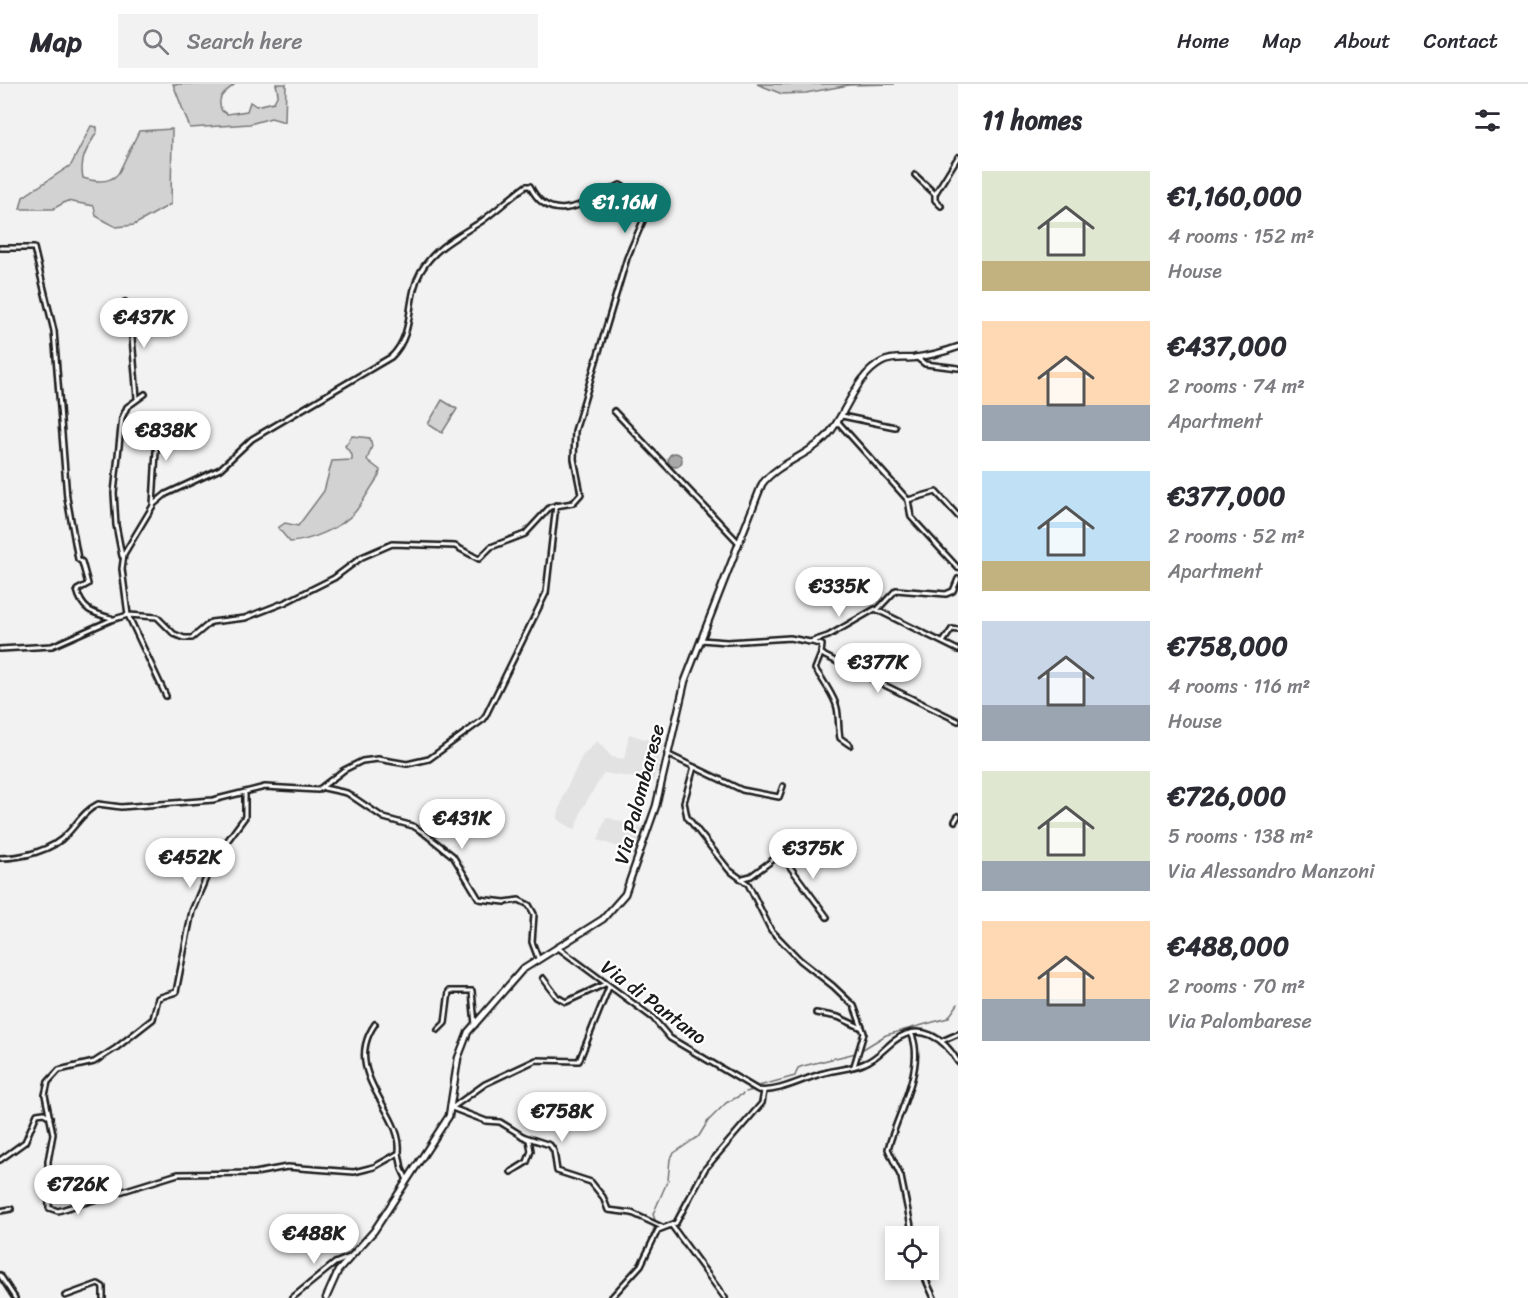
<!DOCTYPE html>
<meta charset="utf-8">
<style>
:root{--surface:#fff;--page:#f2f2f3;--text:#2b2b33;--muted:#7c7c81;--line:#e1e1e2;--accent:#0f766e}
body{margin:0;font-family:Sriracha,sans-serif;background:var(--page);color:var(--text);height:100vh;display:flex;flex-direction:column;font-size:22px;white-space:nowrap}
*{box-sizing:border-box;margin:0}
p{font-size:20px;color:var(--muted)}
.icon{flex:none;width:33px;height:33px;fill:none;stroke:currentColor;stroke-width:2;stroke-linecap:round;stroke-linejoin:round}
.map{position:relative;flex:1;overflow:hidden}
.sheet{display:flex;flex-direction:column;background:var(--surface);width:570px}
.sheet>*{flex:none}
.buttons{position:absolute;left:885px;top:1142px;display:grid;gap:12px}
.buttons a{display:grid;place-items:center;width:54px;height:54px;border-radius:0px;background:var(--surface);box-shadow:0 3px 9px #0003;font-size:30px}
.price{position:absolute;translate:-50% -51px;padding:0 14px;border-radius:21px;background:#fff;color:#222;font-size:20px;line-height:39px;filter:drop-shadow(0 2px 3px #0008)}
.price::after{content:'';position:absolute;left:50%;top:36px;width:18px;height:14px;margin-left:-9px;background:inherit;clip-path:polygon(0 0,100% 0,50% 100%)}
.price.on{background:var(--accent);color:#fff}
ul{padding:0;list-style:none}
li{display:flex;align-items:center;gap:18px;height:150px;padding:0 24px}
li span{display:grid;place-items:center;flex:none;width:168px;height:120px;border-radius:0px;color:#555}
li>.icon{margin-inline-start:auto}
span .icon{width:72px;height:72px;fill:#fffc;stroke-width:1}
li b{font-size:26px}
h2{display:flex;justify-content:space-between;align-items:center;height:72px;padding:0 24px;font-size:26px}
header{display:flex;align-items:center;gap:36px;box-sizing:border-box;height:84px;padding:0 30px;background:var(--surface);border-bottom:2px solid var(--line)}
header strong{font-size:28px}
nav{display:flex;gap:33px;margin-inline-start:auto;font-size:21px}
.search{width:420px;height:54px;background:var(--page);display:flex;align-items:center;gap:15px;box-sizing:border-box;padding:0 21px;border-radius:0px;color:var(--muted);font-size:22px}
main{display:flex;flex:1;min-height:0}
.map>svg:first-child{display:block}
.built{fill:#e2e2e2}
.green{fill:#d2d2d2;stroke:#777;stroke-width:1.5}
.water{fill:#a8a8a8;stroke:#707070;stroke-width:1.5}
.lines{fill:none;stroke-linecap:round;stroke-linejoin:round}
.stream{stroke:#707070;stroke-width:1.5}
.minor-casing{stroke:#1c1c1c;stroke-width:8}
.major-casing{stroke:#1c1c1c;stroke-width:9}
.minor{stroke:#fff;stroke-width:3}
.major{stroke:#fff;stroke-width:4.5}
.labels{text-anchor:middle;stroke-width:4.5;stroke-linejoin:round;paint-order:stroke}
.street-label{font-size:20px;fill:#1c1c1c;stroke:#fff}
</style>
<header>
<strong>Map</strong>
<div class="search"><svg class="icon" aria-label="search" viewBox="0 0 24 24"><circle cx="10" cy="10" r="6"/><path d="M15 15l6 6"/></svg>Search here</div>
<nav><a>Home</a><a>Map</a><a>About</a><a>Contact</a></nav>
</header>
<main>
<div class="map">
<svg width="958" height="1214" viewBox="0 0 958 1214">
<rect width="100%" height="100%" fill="#f2f2f2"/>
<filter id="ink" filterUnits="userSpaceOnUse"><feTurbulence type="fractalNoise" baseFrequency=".0167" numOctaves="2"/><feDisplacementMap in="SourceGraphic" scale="12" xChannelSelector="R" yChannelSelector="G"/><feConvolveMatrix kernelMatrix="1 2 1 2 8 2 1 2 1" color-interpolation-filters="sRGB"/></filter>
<g filter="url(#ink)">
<g class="built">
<path d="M629,650l34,11 -9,36 -50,-8 -22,36 -7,21 -18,-11 7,-25 18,-38 15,-15 15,16 12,2z"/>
<path d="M606,733l41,12 -9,25 -40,-14z"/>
</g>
<g class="green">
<path d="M173,0h62c-9,8 -20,12 -13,27l5,3 20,-3 3,-9 6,4 18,-4 4,-8 -2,-10h10l-1,38 -14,-4 -21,6 -60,4z"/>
<path d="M757,0h138l-46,1 -43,8 -24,1z"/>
<path d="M91,42l6,1v5c-9,15 -18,27 -14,46 12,4 25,6 35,-4l21,-43 33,-2 -1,75 -37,21 -18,2 -20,-11 -2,-10 -27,-5 -14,8h-33l3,-12 48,-32z"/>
<path d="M442,316l15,9 -15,24 -14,-9z"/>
<path d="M352,352l18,2 2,8 -5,14 13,10 -1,6c-8,11 -15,25 -24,36 -14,16 -45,29 -65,30l-12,-14 7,-5 13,3 26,-35 8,-30 20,-1v-5l-7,-9z"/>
</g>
<circle class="water" cx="675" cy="376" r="7"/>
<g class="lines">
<g class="stream">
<path d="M860,967l26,-16 62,-17 10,-14"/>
<path d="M755,1003l40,-11 3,-8 5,-2 53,-13"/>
<path d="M746,1008l7,-2"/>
<path d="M607,1214l32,-35 7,-14 10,-26 -3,-9 15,-34 2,-21 4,-6 25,-17 9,-15 18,-18 17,-9"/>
</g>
<defs>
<g id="minor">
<path d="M915,91l20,19"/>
<path d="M941,122l-6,-6v-6l23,-37"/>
<path d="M0,164h34l20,83 13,167 11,61 4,3 6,22 -11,6c5,20 15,23 34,28"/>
<path d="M125,218l5,11 7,85"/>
<path d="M916,273l9,7 33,4"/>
<path d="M614,327l125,132"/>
<path d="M842,332l53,11"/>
<path d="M838,338l70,78"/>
<path d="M153,421l5,-90"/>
<path d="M958,432l-22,-24 -28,8 3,17 47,51"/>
<path d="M122,472l-6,-31 -2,-32 8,-75 5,-11 18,-13"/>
<path d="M878,525l18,-19 50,4 7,-3 5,-12"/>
<path d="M701,556l26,2 63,-4 20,4 18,-6 47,-27 83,41"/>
<path d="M812,558l10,3 -1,8 4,3 133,65"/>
<path d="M943,558l9,-13 6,1"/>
<path d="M0,565l52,-3 59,-26 17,-5 29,2 17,17 10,4h8l19,-16 34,-4 41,-16 48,-24 28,-21 30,-13 63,2 24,13 12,-12 34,-13 25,-27 23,-4 8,-9 -7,-35 1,-28 52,-173 19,-44 -7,-18 -19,-11c-29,14 -69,45 -90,1h-4c-15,11 -29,24 -44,35 -23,15 -46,25 -61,50 -16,28 -5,62 -30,86l-139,82 -32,30 -54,25 -12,10 -30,50 -2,15 6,46 38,81"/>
<path d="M821,570l-6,15c6,8 20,29 22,39 2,9 1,20 3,30l10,7"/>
<path d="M667,670l75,36 37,7 4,-11"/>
<path d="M694,683l-10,35 3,15 42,53 19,14 23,46 29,30 33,26 21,20 10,27 -10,33"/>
<path d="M324,704l23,5 37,25 29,8 11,7 29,23 26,43 26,3 14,-2 10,5 5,9 -2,28 6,16"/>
<path d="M245,710v23l-31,42 -22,52 -16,81 -18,6 -5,21 -37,29 -22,14 -35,8 -11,12 -3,13 8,39 -5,27 1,47 9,3 120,-37 77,-1 32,-6 67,5 20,-5 25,-14 3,16 5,11"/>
<path d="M955,737l3,-5"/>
<path d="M782,772l45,61"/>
<path d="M0,774c21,0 52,-7 67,-24 10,-10 17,-23 31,-30l23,3 92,-7 52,-13 53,3 26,-20 18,-9 16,-2 29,5 22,-5 55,-40 62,-126 10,-88"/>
<path d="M743,794l8,-2 23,-17 29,-13"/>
<path d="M557,863l96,71 17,20 88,52c21,3 46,-12 66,-17 14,-4 28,-4 41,-10 11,-4 20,-15 29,-22 26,-20 50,-3 64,21"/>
<path d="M543,894l14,19 9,5 39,-18"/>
<path d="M816,929l22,4 24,11"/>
<path d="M375,940c-35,50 29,88 24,129"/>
<path d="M438,946l7,-7 4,-32h23l3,34"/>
<path d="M911,949c16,32 -15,84 -23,116l13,28 12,59"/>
<path d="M942,957l16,-7"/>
<path d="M453,1023l32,-23 51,-24 43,1 30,-74"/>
<path d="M452,1024l34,13 14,1 29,18 2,11 -4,11 -16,10"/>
<path d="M522,1052l28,9 4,6 3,20 34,11 12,15 5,13 24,3 30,14"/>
<path d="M0,1076l25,-18 12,-28 7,-1 6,4"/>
<path d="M0,1127l11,-2"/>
<path d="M672,1142l53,72"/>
<path d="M921,1185l13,29"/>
<path d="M0,1191l15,23"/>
<path d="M65,1212l33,-12 5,3v11"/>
<path d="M292,1214l43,-35 15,-6"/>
<path d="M611,1214l30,-33 17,-35 18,-7 29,-54 57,-66 2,-12"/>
</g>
<path id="major" d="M326,1214l12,-27 36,-40 75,-115 9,-58 10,-26 54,-62 81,-51 22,-25 31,-88 29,-125 77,-197c17,-22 47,-28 66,-49 19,-22 27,-59 54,-73 10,-5 21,-3 31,-4 15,-2 31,-6 45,-11"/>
</defs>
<use href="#minor" class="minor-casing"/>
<use href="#major" class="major-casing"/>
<use href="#minor" class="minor"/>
<use href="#major" class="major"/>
</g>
</g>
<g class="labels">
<g class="street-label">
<text transform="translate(639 710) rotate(-75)" y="7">Via Palombarese</text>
<text transform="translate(654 918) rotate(37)" y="7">Via di Pantano</text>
</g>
</g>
</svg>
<div class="buttons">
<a><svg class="icon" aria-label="locate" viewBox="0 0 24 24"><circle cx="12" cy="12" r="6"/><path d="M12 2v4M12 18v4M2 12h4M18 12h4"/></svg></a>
</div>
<b class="price on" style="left:625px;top:150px">€1.16M</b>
<b class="price" style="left:144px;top:265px">€437K</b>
<b class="price" style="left:166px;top:378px">€838K</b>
<b class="price" style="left:839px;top:534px">€335K</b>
<b class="price" style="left:878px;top:610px">€377K</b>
<b class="price" style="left:462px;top:766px">€431K</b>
<b class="price" style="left:813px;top:796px">€375K</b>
<b class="price" style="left:190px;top:805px">€452K</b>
<b class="price" style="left:562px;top:1059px">€758K</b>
<b class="price" style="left:78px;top:1132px">€726K</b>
<b class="price" style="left:314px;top:1181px">€488K</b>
</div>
<section class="sheet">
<h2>11 homes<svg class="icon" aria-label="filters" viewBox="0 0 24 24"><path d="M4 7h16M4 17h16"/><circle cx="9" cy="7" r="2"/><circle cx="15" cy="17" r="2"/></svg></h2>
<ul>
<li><span style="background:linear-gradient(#dfe7d0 75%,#c2b280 0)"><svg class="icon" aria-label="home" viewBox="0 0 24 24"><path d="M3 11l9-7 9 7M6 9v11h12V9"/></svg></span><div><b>€1,160,000</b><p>4 rooms · 152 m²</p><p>House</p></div></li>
<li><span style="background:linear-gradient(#ffd9b3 70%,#9aa5b1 0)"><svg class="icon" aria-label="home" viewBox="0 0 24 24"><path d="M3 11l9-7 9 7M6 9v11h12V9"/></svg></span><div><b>€437,000</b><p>2 rooms · 74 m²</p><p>Apartment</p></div></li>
<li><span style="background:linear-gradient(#bfe0f5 75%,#c2b280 0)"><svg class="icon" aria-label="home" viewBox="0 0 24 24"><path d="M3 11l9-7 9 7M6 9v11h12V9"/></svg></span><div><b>€377,000</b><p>2 rooms · 52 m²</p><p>Apartment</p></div></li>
<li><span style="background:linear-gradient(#c9d6e8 70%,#9aa5b1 0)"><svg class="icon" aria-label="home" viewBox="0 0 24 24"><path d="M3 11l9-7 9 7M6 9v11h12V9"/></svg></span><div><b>€758,000</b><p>4 rooms · 116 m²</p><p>House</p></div></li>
<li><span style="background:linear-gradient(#dfe7d0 75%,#9aa5b1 0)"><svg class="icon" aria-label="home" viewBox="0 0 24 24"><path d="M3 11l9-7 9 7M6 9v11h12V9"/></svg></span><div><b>€726,000</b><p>5 rooms · 138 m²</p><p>Via Alessandro Manzoni</p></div></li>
<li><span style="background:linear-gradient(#ffd9b3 65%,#9aa5b1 0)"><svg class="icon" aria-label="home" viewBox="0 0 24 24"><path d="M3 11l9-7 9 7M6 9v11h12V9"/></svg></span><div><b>€488,000</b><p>2 rooms · 70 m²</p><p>Via Palombarese</p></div></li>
</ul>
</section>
</main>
